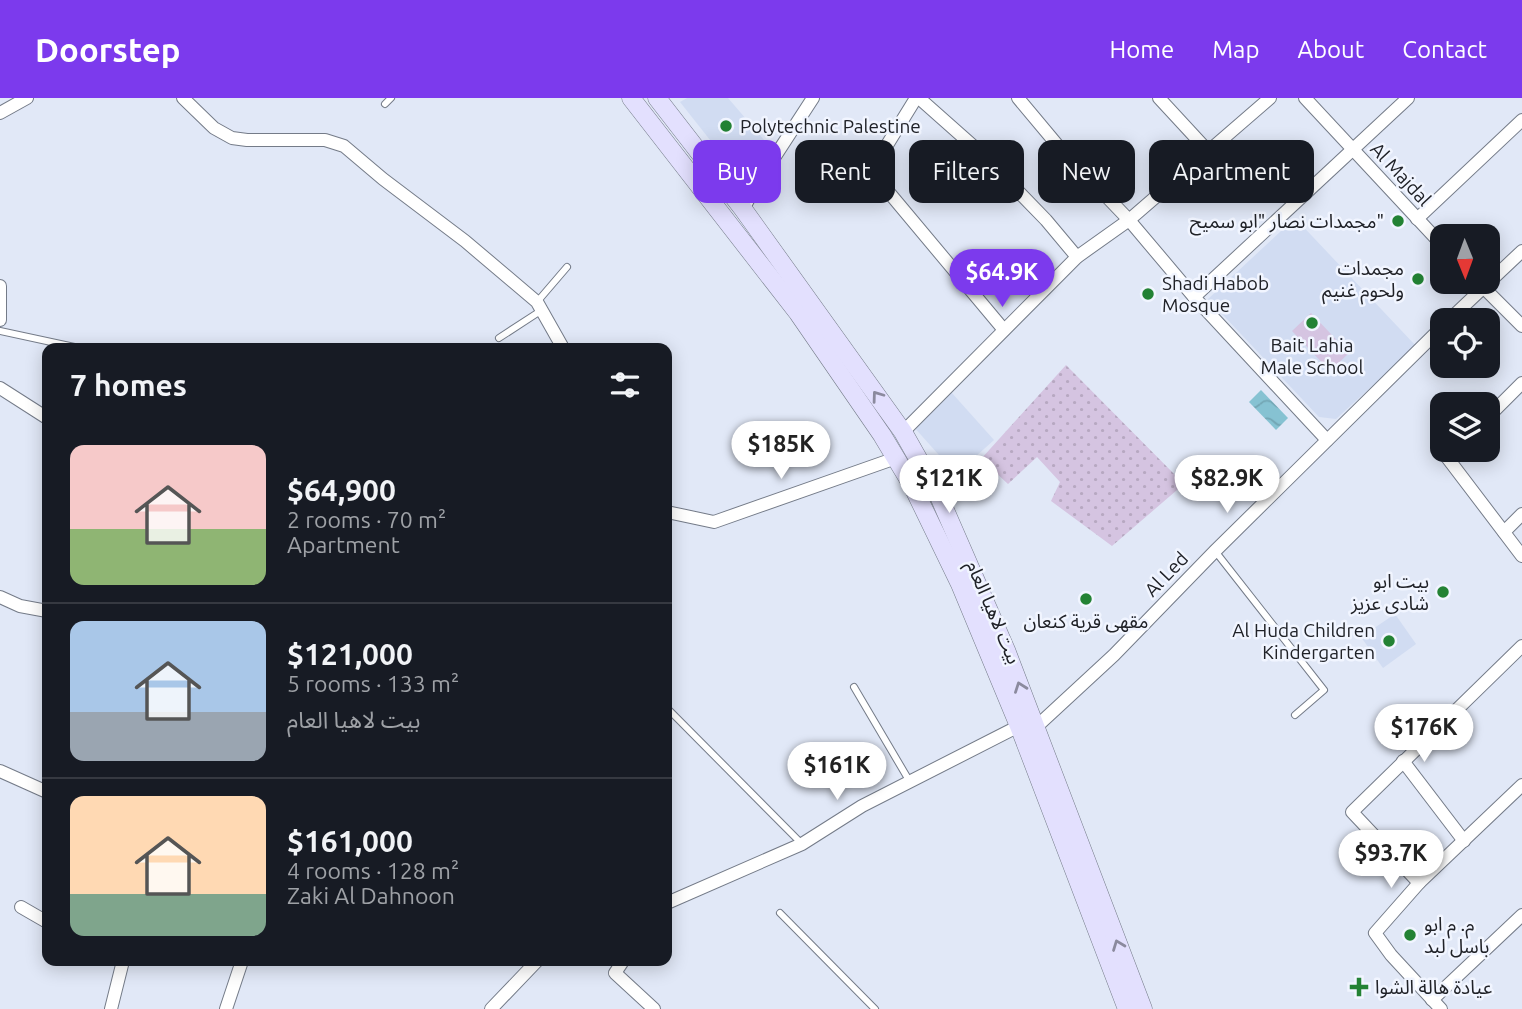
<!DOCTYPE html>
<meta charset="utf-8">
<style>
:root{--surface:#171b24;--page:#242831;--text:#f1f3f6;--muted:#9ea1a6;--line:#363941;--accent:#7c3aed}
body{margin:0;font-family:Ubuntu,"Noto Sans Arabic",sans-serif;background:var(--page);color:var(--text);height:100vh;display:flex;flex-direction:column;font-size:26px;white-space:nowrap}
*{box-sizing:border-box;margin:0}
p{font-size:23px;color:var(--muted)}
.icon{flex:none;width:38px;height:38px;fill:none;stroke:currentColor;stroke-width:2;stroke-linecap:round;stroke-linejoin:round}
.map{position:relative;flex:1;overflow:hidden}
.side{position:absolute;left:42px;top:245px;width:630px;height:623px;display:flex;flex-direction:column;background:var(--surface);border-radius:14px;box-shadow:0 4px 18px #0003}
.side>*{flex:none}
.guide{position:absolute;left:693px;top:42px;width:665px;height:63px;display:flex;gap:14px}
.needle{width:46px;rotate:179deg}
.buttons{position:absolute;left:1430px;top:126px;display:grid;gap:14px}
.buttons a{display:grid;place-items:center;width:70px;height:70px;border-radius:14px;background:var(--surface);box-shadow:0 4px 18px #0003;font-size:35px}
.price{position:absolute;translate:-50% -60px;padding:0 16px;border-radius:24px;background:#fff;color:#222;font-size:23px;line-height:46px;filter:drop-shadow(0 2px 4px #0008)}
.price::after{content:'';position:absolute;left:50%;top:42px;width:21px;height:16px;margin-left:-10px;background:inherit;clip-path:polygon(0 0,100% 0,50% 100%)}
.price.current{background:var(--accent);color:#fff}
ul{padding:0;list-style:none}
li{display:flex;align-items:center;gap:21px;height:175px;padding:0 28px}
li+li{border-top:2px solid var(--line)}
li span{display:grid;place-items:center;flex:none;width:196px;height:140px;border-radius:14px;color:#555}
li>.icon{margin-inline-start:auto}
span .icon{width:84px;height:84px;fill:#fffc;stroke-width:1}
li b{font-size:30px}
h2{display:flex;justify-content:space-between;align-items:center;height:84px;padding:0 28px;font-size:30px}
.chip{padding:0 24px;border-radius:14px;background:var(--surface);box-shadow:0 4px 18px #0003;font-size:24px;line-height:63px}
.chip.current{background:var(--accent);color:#fff}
header{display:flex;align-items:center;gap:42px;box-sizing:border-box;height:98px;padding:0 35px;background:var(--accent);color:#fff}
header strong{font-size:33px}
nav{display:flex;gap:38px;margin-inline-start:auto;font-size:24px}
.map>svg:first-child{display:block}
.built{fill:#d1dcf2}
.grass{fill:url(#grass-dots)}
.garden{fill:#d5c4e1}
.water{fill:url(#water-waves)}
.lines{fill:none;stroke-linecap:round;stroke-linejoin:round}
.lane-casing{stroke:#747b88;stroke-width:8}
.street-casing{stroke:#747b88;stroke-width:14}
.secondary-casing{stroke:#747b88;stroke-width:19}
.lane{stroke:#fff;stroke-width:6}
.street{stroke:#fff;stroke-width:12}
.secondary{stroke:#e3e0fe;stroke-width:18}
.oneway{stroke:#8b8a9e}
.poi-dot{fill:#238234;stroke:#f1f5ff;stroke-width:2.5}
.labels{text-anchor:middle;stroke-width:5;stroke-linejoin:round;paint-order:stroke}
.poi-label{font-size:19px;fill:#202228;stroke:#f1f5ff;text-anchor:start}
.street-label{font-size:19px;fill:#202228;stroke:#f1f5ff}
</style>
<header>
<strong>Doorstep</strong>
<nav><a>Home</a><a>Map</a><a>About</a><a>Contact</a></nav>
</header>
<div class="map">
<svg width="1522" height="911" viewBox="0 0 1522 911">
<defs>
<pattern id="grass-dots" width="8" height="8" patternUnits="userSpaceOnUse" patternTransform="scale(1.75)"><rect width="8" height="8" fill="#d5c4e1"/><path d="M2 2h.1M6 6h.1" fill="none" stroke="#b7a8c1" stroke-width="1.8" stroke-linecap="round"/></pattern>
<pattern id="water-waves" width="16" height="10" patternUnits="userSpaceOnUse" patternTransform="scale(1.75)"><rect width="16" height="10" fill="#86c2d2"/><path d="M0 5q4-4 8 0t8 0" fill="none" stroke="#73a6b4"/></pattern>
</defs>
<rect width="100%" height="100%" fill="#e1e8f7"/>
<g class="built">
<path d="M687,0h41l43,50 -23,40 -68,-86z"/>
<path d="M1295,120l121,128 -80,73 -17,-2 -111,-118z"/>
<path d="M951,294l43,48 -38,34 -43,-48z"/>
<path d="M1395,516l21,30 -33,24 -22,-31z"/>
</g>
<path class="grass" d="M1066,267l118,119 -72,62 -61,-45 9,-19 -23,-25 -29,27 -27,-25z"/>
<path class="garden" d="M1311,215l38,40 -19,18 -38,-40z"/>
<path class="water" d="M1261,292l27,28 -12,12 -27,-28z"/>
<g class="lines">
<defs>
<g id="lane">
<path d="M385,6l6,-6"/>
<path d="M537,204l30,-35"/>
<path d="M0,233l79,17"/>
<path d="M499,240l43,-28"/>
<path d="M1215,453l109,139 -29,25"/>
<path d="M854,589l56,95"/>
<path d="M667,610l135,136"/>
<path d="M780,815l95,96"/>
</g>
<g id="street">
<path d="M183,0l31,30 18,10 15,2h78l19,6 39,33 82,62 72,61 26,46"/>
<path d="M916,0l-45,73 133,159"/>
<path d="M919,0l62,55 65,67 31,37"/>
<path d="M1018,0l41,49 70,73 65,77 133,143"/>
<path d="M1159,0l49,53"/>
<path d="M1305,0l137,147"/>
<path d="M0,15l27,-15"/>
<path d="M743,111l16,-28 54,-83"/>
<path d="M1417,121l105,-99"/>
<path d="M1478,184l44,44"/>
<path d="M0,188v34"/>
<path d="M1194,199l214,-199"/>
<path d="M1449,222l73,-69"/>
<path d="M0,290l47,30"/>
<path d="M1488,319l34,-34"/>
<path d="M903,334l174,-175 52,-37 141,-122"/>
<path d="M1453,352l-7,6 76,100"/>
<path d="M667,414l47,10 182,-64"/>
<path d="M1504,434l18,-18"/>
<path d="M0,499l20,9 27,5"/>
<path d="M1035,630l79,-73 101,-104 227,-224"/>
<path d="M1403,663l61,80"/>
<path d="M0,673l47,21"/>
<path d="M1419,785l-67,-71 170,-166"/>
<path d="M667,805l135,-59 60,-38 157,-80"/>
<path d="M21,809l26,15"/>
<path d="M623,863l-8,12 39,36"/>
<path d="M1432,902l90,-85"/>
<path d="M111,911l12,-48"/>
<path d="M226,911l16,-48"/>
<path d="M491,911l46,-48"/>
<path d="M1441,911l-50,-54 -16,-22 44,-50 103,-98"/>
</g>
<g id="secondary">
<path d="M631,0l167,215 84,122 30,50 48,99 59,142 108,283"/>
<path d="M657,0l86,111 160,223 35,62 68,156 137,359"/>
</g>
</defs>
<use href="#lane" class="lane-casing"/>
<use href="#street" class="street-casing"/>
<use href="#secondary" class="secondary-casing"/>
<use href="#lane" class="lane"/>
<use href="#street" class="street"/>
<use href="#secondary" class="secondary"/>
</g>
<defs><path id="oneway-chevron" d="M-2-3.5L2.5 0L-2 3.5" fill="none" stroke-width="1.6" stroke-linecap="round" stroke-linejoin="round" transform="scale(1.75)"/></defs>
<g class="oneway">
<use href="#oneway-chevron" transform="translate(877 298) rotate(-126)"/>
<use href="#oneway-chevron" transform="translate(1020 589) rotate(-110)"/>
<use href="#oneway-chevron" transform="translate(1118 847) rotate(-111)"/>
</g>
<g class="poi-dot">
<circle cx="726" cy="28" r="7"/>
<circle cx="1398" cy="123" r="7"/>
<circle cx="1418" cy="181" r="7"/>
<circle cx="1148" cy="196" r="7"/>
<circle cx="1312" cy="225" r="7"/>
<circle cx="1443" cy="494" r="7"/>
<circle cx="1086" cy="501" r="7"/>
<circle cx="1389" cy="543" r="7"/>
<circle cx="1410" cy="837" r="7"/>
<path d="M1355.5 878.5h7v7h7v7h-7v7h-7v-7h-7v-7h7z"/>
</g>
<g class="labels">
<g class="poi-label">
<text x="740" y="35">Polytechnic Palestine</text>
<text x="1384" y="130" text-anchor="end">مجمدات نصار "ابو سميح"</text>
<text x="1404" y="177" text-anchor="end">مجمدات<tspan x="1404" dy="22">ولحوم غنيم</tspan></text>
<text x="1162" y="192">Shadi Habob<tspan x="1162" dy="22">Mosque</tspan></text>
<text x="1312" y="254" text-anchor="middle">Bait Lahia<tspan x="1312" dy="22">Male School</tspan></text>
<text x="1429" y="490" text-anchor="end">بيت ابو<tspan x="1429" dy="22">شادى عزيز</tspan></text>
<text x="1086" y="530" text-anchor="middle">مقهى قرية كنعان</text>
<text x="1375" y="539" text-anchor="end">Al Huda Children<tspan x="1375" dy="22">Kindergarten</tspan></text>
<text x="1424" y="833">م. م ابو<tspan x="1424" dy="22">باسل لبد</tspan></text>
<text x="1375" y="896">عيادة هالة الشوا</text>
</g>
<g class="street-label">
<text transform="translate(1401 76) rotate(47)" y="7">Al Majdal</text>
<text transform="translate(1166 476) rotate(-46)" y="7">Al Led</text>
<text transform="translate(994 514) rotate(67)" y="7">بيت لاهيا العام</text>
</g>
</g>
</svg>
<div class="buttons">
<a><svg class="needle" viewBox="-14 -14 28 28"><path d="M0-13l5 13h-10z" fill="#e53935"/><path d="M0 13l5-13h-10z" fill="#9ea1a6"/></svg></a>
<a><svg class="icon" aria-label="locate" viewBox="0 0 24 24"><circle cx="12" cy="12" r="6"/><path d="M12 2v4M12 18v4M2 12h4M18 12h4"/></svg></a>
<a><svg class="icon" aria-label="layers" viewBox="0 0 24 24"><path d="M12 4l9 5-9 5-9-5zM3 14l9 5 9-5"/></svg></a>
</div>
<b class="price current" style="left:1002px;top:211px">$64.9K</b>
<b class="price" style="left:781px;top:383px">$185K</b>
<b class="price" style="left:949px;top:417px">$121K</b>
<b class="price" style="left:1227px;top:417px">$82.9K</b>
<b class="price" style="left:1424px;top:666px">$176K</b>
<b class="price" style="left:837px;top:704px">$161K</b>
<b class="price" style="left:1391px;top:792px">$93.7K</b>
<div class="guide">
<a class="chip current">Buy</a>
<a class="chip">Rent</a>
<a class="chip">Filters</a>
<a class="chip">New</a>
<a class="chip">Apartment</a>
</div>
<section class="side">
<h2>7 homes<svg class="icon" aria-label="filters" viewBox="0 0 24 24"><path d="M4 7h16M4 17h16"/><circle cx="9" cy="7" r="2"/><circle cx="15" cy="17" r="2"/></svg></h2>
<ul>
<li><span style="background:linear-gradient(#f6c9c9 60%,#8fb573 0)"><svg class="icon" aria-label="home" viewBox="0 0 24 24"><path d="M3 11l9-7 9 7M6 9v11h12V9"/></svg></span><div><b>$64,900</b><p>2 rooms · 70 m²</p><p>Apartment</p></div></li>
<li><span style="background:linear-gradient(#a9c7e8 65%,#9aa5b1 0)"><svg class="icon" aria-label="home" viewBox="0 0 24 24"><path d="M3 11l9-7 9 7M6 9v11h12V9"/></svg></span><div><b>$121,000</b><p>5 rooms · 133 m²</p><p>بيت لاهيا العام</p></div></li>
<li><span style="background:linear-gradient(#ffd9b3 70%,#7fa58c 0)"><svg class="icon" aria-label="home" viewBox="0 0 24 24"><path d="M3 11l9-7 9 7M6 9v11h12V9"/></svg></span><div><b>$161,000</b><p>4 rooms · 128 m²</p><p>Zaki Al Dahnoon</p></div></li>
</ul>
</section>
</div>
